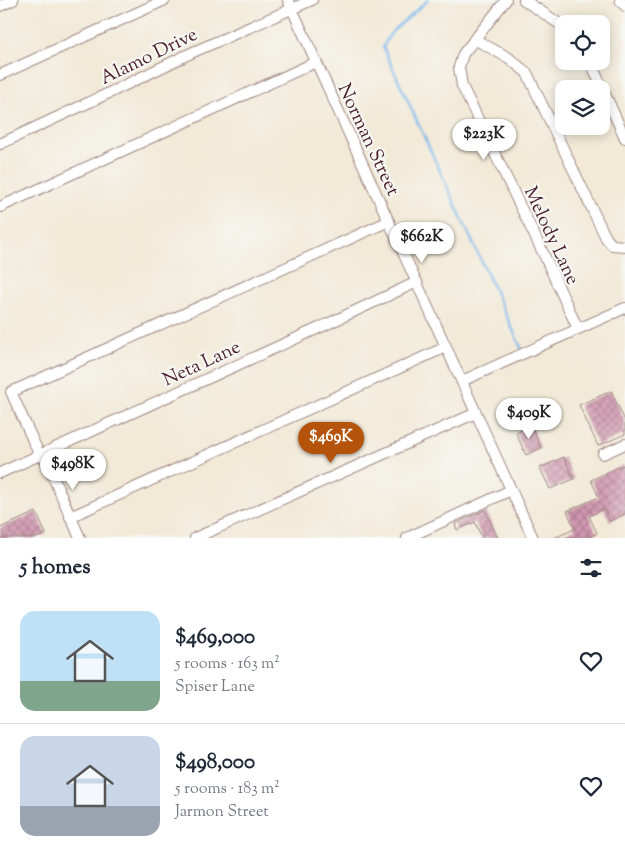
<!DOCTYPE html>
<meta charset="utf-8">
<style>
:root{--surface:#fff;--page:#f2f2f3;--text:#1f2937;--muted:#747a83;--line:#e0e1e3;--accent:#b45309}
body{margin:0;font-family:"Sorts Mill Goudy",serif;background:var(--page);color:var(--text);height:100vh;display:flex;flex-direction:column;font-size:19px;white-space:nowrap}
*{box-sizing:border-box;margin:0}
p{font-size:16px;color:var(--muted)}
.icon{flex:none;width:28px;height:28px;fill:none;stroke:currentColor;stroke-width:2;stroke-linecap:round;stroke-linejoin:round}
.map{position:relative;height:538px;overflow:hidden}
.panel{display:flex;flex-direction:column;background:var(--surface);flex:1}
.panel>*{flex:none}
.fabs{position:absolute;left:555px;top:15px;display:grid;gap:10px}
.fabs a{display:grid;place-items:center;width:55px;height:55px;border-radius:10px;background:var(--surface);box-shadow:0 2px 12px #0003;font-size:25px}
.price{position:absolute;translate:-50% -42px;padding:0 11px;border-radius:18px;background:#fff;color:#222;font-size:16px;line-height:32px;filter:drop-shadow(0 1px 2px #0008)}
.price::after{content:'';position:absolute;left:50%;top:30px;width:15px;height:11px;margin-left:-8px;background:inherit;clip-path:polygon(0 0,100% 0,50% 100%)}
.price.selected{background:var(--accent);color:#fff}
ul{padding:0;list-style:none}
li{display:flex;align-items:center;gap:15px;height:125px;padding:0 20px}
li+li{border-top:1px solid var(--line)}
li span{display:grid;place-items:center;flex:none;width:140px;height:100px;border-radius:15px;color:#555}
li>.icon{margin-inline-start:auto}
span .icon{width:60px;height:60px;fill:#fffc;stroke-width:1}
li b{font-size:21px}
h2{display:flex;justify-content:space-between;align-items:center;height:60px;padding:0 20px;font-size:21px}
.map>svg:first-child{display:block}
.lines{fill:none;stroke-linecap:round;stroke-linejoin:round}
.stream{stroke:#79b7ec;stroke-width:2.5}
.building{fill:url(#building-cross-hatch)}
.minor-casing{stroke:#9e8480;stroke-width:12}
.minor{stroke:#fff;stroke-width:10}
.labels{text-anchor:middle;stroke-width:4.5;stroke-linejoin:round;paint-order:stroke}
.street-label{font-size:19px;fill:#4a1f2b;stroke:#f6f6f2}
</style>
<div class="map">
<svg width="625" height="538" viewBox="0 0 625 538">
<defs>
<pattern id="building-cross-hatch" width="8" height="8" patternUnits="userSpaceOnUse" patternTransform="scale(1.25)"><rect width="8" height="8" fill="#d097b0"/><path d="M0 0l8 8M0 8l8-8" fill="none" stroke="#ab7b8f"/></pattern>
</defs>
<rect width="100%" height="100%" fill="#f6f6f2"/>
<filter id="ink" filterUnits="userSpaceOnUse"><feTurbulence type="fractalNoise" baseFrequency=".02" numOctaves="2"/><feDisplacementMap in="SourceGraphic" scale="10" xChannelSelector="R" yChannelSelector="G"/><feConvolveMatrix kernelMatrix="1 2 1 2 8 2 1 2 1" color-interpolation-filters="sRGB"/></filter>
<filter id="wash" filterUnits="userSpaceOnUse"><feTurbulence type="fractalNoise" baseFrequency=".0096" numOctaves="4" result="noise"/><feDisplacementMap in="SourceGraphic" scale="20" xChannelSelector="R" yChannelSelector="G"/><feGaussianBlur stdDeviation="1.12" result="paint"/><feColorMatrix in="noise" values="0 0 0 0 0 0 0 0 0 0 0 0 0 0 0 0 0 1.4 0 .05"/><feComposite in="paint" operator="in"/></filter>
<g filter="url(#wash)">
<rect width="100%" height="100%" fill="#f2e9d6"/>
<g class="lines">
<path class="stream" d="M428,0l-35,31 -4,5 -6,11 140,305"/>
</g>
<g id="blocks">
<g class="building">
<path d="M611,391l14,30v13l-27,12 -19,-41z"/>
<path d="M531,425l10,23 -15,7 -10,-22z"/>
<path d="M564,457l10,22 -24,10 -10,-21z"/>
<path d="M623,465l2,4v45l-15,7 -6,-12 -15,7 8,17 -11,5h-32l21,-9 -8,-18 32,-14 -8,-17z"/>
<path d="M485,510l13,28h-16l-7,-16 -18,8 -2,-6z"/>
<path d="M36,512l10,22 -10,4h-36v-10z"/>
</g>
</g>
</g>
<g filter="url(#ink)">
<use href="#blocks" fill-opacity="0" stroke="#9e8480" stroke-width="1"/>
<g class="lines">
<defs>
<g id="minor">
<path d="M288,0l245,538"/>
<path d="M506,0l-43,54 -4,13 3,19 82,169 34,74"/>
<path d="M524,0l40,27"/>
<path d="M620,0l5,6"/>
<path d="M0,6l13,-6"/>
<path d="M474,39l35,19 18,15 79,165 6,7 13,1"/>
<path d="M590,61l35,77"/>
<path d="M0,75l165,-75"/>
<path d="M0,144l109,-51 82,-40 121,-53"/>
<path d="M0,207l316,-145"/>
<path d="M462,381l163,-73"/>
<path d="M43,454l37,84"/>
<path d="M603,454l22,-10"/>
<path d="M40,456l-29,-64 378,-171"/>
<path d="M0,473l321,-146 96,-45"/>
<path d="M70,517l376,-170"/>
<path d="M195,538l281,-125"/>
<path d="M407,538l104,-48"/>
</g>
</defs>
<use href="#minor" class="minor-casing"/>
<use href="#minor" class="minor"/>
</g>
</g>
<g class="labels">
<g class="street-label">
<text transform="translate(148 55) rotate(-26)" y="7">Alamo Drive</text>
<text transform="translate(370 139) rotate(65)" y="7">Norman Street</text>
<text transform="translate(553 235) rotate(65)" y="7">Melody Lane</text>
<text transform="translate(201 362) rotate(-25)" y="7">Neta Lane</text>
</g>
</g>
</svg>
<div class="fabs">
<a><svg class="icon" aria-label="locate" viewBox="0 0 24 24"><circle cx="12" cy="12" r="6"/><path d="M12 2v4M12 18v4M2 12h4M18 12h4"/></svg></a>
<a><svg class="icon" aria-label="layers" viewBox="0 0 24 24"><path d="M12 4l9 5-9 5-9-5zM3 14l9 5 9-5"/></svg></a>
</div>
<b class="price" style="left:484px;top:161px">$223K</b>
<b class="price" style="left:422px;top:264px">$662K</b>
<b class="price" style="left:529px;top:440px">$409K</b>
<b class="price selected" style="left:331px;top:464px">$469K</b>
<b class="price" style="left:73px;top:491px">$498K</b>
</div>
<section class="panel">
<h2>5 homes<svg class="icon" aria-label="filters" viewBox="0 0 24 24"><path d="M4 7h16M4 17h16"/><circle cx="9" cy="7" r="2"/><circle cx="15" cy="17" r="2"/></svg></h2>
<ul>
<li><span style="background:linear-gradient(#bfe0f5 70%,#7fa58c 0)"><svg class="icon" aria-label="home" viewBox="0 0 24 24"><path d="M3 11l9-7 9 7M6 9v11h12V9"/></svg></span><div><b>$469,000</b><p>5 rooms · 163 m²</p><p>Spiser Lane</p></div><svg class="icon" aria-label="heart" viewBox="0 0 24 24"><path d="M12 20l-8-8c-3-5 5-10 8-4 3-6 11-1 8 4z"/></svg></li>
<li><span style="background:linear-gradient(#c9d6e8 70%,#9aa5b1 0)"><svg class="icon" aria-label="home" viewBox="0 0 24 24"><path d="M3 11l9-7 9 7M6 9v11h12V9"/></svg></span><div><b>$498,000</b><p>5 rooms · 183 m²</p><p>Jarmon Street</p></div><svg class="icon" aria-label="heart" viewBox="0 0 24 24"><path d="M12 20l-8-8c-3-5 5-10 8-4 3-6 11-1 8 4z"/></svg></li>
</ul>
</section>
